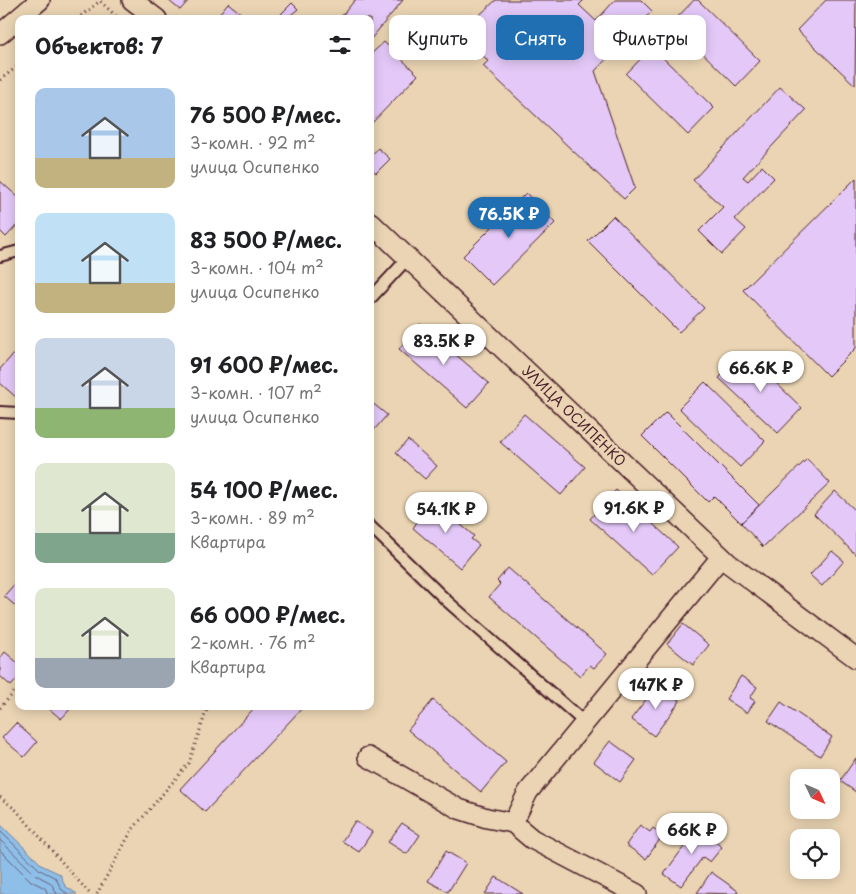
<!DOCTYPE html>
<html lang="ru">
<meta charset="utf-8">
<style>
:root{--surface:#fff;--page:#f6f6f6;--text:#202124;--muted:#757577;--accent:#1f6fb2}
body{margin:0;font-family:"Playpen Sans",sans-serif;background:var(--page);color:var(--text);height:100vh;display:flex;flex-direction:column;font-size:19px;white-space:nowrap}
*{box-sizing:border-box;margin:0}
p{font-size:16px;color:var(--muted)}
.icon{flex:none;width:28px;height:28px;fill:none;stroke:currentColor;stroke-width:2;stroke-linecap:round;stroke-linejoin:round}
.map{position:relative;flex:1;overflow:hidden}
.panel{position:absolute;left:15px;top:15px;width:359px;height:695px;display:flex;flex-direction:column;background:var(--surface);border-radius:10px;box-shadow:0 2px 12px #0003}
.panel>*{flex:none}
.guide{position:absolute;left:389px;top:15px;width:391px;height:45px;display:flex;gap:10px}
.needle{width:32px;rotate:134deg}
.tools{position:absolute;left:790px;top:769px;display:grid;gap:10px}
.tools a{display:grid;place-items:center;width:50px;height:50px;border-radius:10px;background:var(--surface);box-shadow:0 2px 12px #0003;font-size:25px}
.price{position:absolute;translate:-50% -42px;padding:0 11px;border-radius:18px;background:#fff;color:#222;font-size:16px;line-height:32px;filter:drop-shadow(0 1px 2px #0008)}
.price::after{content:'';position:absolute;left:50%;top:30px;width:15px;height:11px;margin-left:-8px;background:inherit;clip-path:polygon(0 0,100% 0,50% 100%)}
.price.active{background:var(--accent);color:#fff}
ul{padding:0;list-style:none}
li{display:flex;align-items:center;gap:15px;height:125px;padding:0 20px}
li span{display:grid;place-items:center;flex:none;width:140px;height:100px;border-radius:10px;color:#555}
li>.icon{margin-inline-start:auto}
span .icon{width:60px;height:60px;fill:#fffc;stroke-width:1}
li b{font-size:21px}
h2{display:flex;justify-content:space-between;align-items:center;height:60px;padding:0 20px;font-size:21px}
.tag{padding:0 18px;border-radius:10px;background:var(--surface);box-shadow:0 2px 12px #0003;font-size:18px;line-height:45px}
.tag.active{background:var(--accent);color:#fff}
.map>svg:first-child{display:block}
.water{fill:#8ebfe9;stroke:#737f9d}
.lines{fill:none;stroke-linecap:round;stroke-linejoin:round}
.shore{stroke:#655f77;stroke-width:1}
.building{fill:#e4c9f8;stroke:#4a1f2b}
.lane-casing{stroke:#4a1f2b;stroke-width:14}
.street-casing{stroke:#4a1f2b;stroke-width:22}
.path{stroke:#4a1f2b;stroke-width:3;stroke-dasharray:1 4;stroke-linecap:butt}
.lane{stroke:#ead4b3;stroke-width:10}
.street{stroke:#ead4b3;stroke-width:19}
.labels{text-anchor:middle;stroke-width:5;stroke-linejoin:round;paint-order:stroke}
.street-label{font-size:14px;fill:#4a1f2b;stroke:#ead4b3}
</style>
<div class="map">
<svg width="856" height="894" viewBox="0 0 856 894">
<rect width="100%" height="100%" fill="#ead4b3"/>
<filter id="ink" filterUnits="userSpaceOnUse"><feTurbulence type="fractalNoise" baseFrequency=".02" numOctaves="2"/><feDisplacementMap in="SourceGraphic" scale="10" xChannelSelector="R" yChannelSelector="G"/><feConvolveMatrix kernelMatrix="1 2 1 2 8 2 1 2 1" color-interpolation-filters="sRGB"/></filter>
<g filter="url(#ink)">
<path class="water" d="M0,824l43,42 17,8 5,12 12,8h-77z"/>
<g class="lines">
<g class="shore">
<path d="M0,831l40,39 16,8 5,11 7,5"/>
<path d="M0,840l36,35 15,8 6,11"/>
<path d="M0,850l31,31 14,7 3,6"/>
</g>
</g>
<g class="building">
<path d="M168,0h21l-9,10z"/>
<path d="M355,0h48l-33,40v-21l-30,-1z"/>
<path d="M496,0h88l-5,5 17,16 19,-21h26l11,11 -57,60 40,117 -11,11 -141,-133 5,-5 -27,-29z"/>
<path d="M694,0h4l62,61 -24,25 -64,-63z"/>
<path d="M826,0h30l-1,85 -58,-55z"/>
<path d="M228,3l15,12 -3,4h-25z"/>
<path d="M292,3l6,6 -12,10 -5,-5z"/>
<path d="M384,42l34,33 -48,50v-70z"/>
<path d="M652,47l62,61 -26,27 -62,-61z"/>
<path d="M780,87l26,23 -63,67 5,4 14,-15 12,12 -39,41 11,10 -24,25 -23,-23 24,-24 -30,-27z"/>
<path d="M378,148l12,11 -14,14 -6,-6v-10z"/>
<path d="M856,178v170l-28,28 -85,-86z"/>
<path d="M0,181l19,17v25l-13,14 -6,-6z"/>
<path d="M526,193l29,30 -63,62 -29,-29z"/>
<path d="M613,216l91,92 -25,24 -91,-91z"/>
<path d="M420,324l69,59 -22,25 -68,-59z"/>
<path d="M19,348v48l-2,2 -17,-15v-14z"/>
<path d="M744,352l58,56 -24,25 -59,-55z"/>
<path d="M705,382l60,59 -25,26 -61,-59z"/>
<path d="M370,401l17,14 -13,15 -4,-3z"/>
<path d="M666,412l93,93 -18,18 -27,-27 -6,6 -66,-66z"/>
<path d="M524,414l61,53 -24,28 -61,-53z"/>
<path d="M408,440l29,26 -12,13 -29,-26z"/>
<path d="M807,459l23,24 -67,64 -22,-24z"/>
<path d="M616,490l62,57 -26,28 -62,-56z"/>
<path d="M835,491l21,20v44l-42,-41z"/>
<path d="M432,500l42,36 -3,3 8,6 -19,23 -47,-40z"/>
<path d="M832,551l12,10 -22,25 -12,-11z"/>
<path d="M508,568l99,86 -13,14 -4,-3 -10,11 -91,-79 11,-13 -3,-3z"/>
<path d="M19,579v30l-15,-13z"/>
<path d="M683,624l26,21 -16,20 -26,-21z"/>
<path d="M5,652l14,12v13l-8,9 -11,-10v-18z"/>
<path d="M741,676l16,11 -7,11 5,3 -8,12 -21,-14z"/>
<path d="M658,684l22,17 -26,35 -23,-17z"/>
<path d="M433,700l73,62 -25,30 -73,-62z"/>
<path d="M781,702l51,35 -12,19 -52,-35z"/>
<path d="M46,706h27l-12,13z"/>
<path d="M256,706h48l-99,106 -25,-23z"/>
<path d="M16,723l21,19 -13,15 -22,-19z"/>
<path d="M610,741l26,19 -16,22 -26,-20z"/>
<path d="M856,758v34l-16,-11z"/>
<path d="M355,821l17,11 -13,20 -17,-11z"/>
<path d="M402,823l18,12 -13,19 -19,-12z"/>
<path d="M640,825l10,7 3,-4 10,7 -17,24 -20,-14z"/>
<path d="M692,825l30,22 -12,15 -7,-5 -22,29 -17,-12 22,-30 -5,-4z"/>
<path d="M446,851l20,12 -18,29 -20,-11z"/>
<path d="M711,872l27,19 -2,3 -39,-1z"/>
<path d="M496,877l27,17h-38z"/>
</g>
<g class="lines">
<defs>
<g id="lane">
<path d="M0,256l19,-5"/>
<path d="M370,299l38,-41"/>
<path d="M0,412l19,1"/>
<path d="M370,526l77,75 138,122"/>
</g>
<g id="street">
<path d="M132,0l25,19"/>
<path d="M0,34l40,-34"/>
<path d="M370,222l358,341 128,95"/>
<path d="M368,757l91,52 28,9 26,5 19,16 105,55"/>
<path d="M513,823l15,-31 193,-235"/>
</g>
</defs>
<use href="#lane" class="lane-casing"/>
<use href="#street" class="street-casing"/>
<g class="path">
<path d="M77,19l23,-18 19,18"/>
<path d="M0,80l19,-15"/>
<path d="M0,708l19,-21"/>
<path d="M0,797l16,13 74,84"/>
<path d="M97,894l35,-64 57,-67 19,-57"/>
</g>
<use href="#lane" class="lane"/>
<use href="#street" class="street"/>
</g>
</g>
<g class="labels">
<g class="street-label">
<text transform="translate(574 416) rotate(44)" y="5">УЛИЦА ОСИПЕНКО</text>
</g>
</g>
</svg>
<div class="tools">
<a><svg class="needle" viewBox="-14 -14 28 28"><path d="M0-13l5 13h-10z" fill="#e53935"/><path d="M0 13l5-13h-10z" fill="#757577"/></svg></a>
<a><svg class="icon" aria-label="locate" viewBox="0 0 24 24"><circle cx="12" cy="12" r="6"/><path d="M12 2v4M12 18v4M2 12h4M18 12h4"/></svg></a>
</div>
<b class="price active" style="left:509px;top:239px">76.5K ₽</b>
<b class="price" style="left:444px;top:366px">83.5K ₽</b>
<b class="price" style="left:761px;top:393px">66.6K ₽</b>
<b class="price" style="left:634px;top:533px">91.6K ₽</b>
<b class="price" style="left:446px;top:534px">54.1K ₽</b>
<b class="price" style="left:656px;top:710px">147K ₽</b>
<b class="price" style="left:692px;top:855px">66K ₽</b>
<div class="guide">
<a class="tag">Купить</a>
<a class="tag active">Снять</a>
<a class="tag">Фильтры</a>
</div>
<section class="panel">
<h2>Объектов: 7<svg class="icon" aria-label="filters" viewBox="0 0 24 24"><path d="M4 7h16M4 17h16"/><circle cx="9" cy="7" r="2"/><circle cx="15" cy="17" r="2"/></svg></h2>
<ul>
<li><span style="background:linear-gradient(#a9c7e8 70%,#c2b280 0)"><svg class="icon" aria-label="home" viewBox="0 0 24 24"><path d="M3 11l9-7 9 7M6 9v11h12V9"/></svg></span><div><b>76 500 ₽/мес.</b><p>3-комн. · 92 m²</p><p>улица Осипенко</p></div></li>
<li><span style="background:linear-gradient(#bfe0f5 70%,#c2b280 0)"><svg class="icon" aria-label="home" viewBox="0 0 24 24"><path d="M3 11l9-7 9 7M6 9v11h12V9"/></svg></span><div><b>83 500 ₽/мес.</b><p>3-комн. · 104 m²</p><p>улица Осипенко</p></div></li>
<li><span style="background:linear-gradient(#c9d6e8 70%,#8fb573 0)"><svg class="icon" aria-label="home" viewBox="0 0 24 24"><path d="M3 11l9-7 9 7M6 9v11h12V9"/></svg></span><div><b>91 600 ₽/мес.</b><p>3-комн. · 107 m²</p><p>улица Осипенко</p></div></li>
<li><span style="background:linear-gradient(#dfe7d0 70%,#7fa58c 0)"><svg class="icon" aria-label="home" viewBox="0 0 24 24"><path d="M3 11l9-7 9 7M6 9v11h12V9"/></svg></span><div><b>54 100 ₽/мес.</b><p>3-комн. · 89 m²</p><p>Квартира</p></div></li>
<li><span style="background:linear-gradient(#dfe7d0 70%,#9aa5b1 0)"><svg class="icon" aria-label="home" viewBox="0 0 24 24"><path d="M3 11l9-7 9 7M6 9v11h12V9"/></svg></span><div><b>66 000 ₽/мес.</b><p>2-комн. · 76 m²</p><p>Квартира</p></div></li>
</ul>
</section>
</div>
